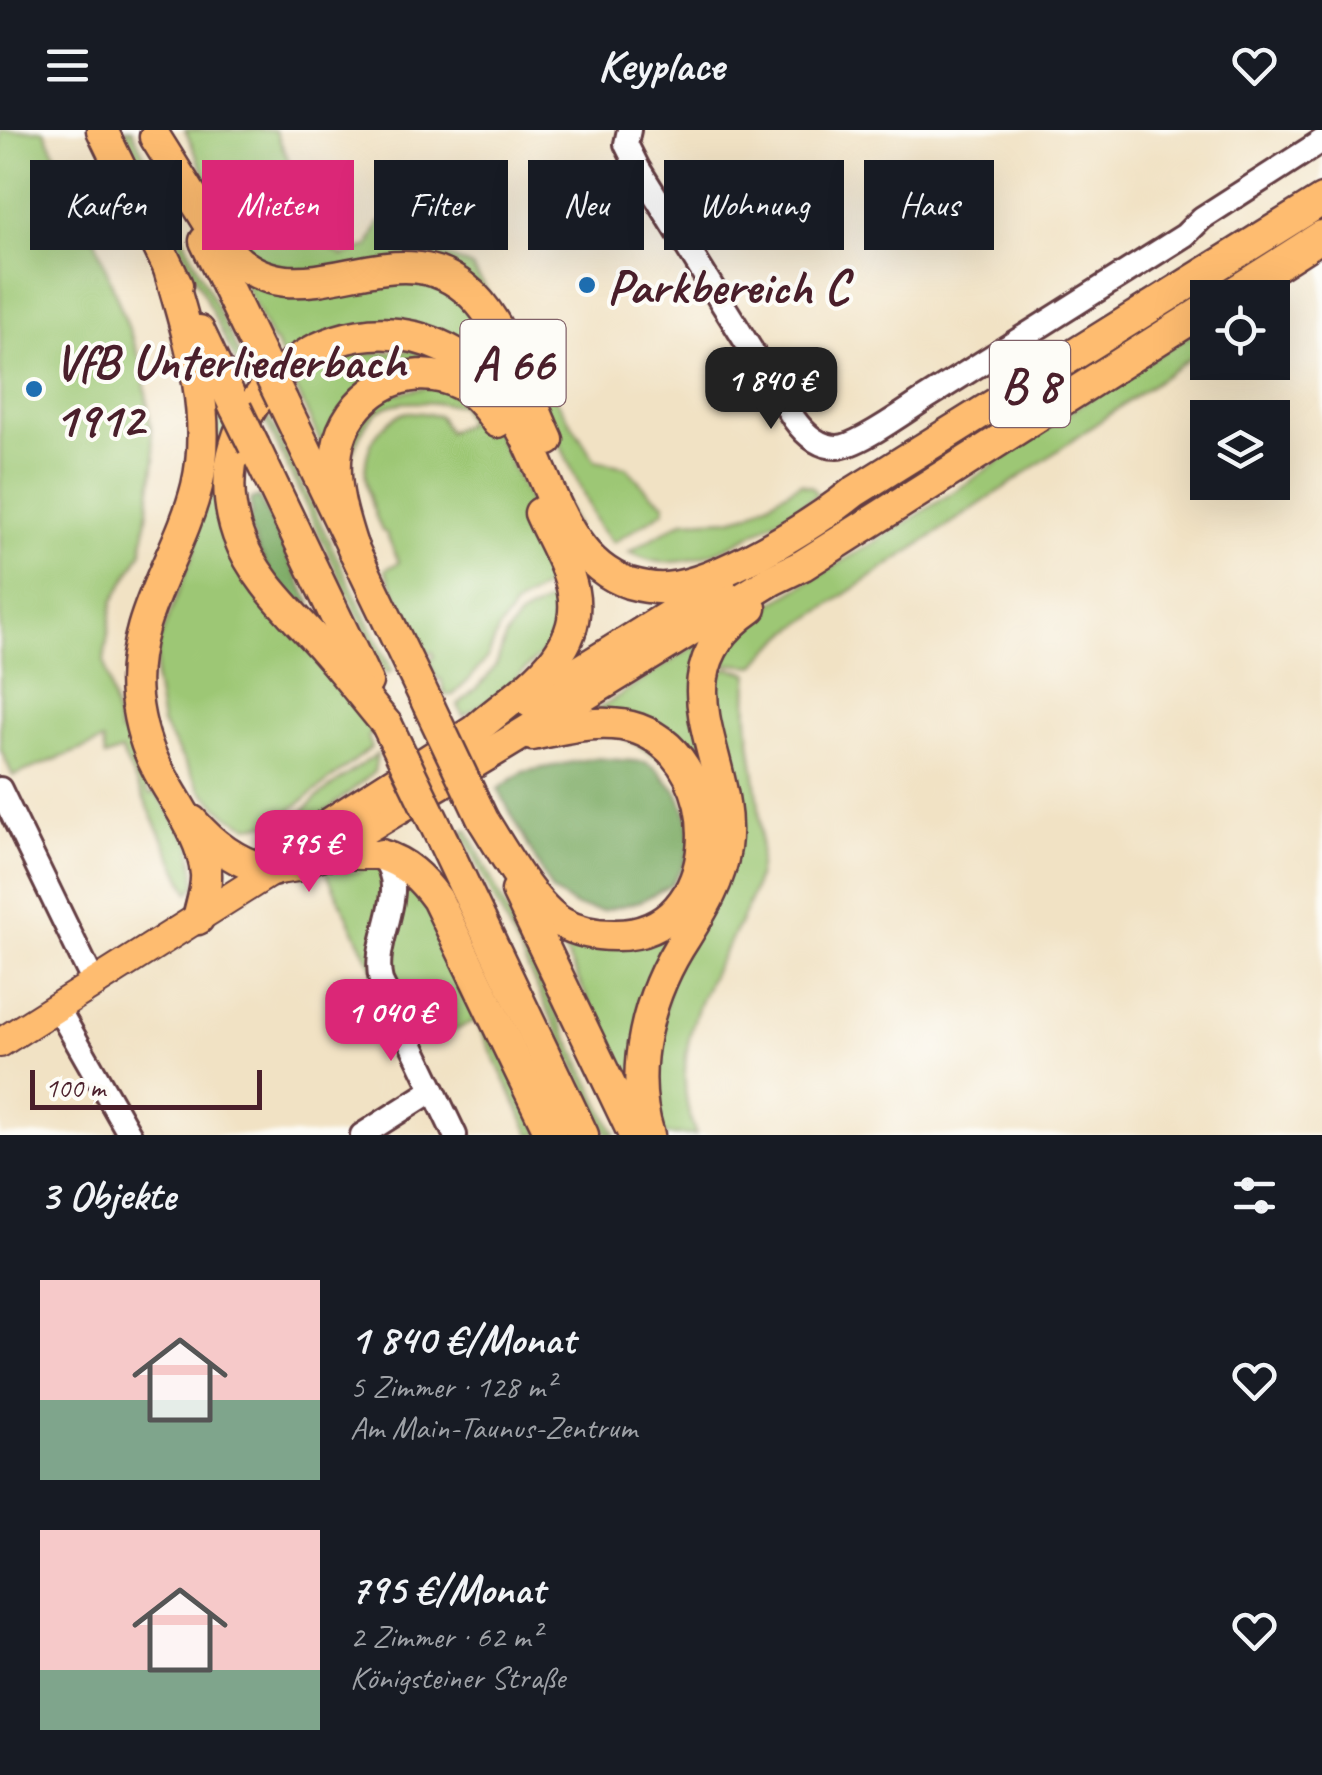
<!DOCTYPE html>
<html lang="de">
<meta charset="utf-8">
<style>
:root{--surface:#171b24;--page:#242831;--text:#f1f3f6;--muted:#9ea1a6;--accent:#db2777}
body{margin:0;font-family:Caveat,sans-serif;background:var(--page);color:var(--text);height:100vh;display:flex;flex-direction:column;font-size:38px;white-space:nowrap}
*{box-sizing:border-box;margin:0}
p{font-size:32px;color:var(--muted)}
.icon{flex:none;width:55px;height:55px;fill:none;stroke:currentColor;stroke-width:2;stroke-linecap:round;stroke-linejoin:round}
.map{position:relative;height:1005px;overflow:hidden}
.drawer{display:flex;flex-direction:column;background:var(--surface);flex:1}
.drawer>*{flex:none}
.top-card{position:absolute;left:30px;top:30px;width:1262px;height:90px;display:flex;gap:20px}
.buttons{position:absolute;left:1190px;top:150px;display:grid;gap:20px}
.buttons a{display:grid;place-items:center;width:100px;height:100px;border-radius:0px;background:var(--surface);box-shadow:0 10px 40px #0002;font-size:50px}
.scale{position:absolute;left:30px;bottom:25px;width:232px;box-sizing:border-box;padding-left:10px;border:5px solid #4a1f2b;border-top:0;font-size:28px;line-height:35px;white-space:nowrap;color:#4a1f2b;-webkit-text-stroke:8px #fdfcf7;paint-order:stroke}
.price{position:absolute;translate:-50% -85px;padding:0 22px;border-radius:20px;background:var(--accent);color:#fff;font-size:32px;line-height:65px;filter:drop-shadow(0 2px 5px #0008)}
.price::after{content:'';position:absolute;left:50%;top:60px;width:30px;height:22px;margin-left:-15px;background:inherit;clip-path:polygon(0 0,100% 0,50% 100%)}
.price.current{background:#222;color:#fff}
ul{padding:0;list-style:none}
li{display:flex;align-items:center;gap:30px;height:250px;padding:0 40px}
li span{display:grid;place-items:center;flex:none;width:280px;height:200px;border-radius:0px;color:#555}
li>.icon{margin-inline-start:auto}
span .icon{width:120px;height:120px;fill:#fffc;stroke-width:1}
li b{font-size:42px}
h2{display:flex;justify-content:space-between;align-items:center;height:120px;padding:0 40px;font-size:42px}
.tag{padding:0 35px;border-radius:0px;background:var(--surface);box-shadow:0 10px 40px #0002;font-size:35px;line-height:90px}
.tag.current{background:var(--accent);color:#fff}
header{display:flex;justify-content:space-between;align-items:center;height:130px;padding:0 40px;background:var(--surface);font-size:45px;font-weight:800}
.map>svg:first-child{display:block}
.green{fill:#9dc774;stroke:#747350;stroke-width:2.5}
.forest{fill:#7eac66;stroke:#646648;stroke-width:2.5}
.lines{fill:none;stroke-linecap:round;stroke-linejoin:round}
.minor-casing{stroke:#633c42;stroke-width:28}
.major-casing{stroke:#633c42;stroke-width:32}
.highway-casing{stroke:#633c42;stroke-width:35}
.minor{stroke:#fff;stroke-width:22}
.major{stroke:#febc70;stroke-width:28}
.highway{stroke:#febc70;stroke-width:30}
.highway-bridge-casing{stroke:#633c42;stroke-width:35;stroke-linecap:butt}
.highway-bridge{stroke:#febc70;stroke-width:30}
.poi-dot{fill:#1f6fb2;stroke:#fdfcf7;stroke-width:4}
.labels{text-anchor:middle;stroke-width:8;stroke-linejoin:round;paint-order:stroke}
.shield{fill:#fdfcf7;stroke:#806168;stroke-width:2.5}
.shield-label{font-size:48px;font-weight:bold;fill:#4a1f2b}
.poi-label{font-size:50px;font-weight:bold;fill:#4a1f2b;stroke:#fdfcf7;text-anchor:start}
</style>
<header><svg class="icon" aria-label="menu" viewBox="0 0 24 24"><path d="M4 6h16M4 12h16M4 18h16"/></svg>Keyplace<svg class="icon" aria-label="heart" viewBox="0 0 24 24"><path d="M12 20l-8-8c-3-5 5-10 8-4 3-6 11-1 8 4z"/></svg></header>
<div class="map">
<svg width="1322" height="1005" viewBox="0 0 1322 1005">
<rect width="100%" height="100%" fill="#fdfcf7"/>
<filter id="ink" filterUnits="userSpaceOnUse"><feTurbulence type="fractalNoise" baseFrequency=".01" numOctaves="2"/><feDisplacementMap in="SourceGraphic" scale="20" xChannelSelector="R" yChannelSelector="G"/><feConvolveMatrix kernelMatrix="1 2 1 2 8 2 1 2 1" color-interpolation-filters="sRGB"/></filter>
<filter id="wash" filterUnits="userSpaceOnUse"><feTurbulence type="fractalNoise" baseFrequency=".0048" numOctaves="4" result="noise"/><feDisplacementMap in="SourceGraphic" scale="40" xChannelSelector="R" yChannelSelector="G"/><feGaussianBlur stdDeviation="2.25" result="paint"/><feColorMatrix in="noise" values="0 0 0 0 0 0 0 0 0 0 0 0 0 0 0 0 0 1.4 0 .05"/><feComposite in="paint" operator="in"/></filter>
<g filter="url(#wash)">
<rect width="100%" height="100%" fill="#f1e2c4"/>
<g class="green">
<path d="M0,0h44l44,91 54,143 13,95 -13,93 -29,49 -9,60 16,72h7l2,10 4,-1 19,43 -6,5 4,5 6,-3 35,51 5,42 -7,8 -68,-142 -16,6 -2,-16 -90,35 -13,-28z"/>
<path d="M125,0h7l121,254 -4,5z"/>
<path d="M185,0h90l51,115 17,11 26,-10 10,-23 50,-22 7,11 -19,11 15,27 40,17 123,194 31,6 24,26 15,10 -1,8 -51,32 -15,-17 -75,-162 -50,-79 -168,-11 -58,-17 -20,-33z"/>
<path d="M240,144l132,2 71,10 33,28 100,214 -140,-191 -149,20 -7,-3 -5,-13 -3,1z"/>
<path d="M1207,194v22l-190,133 -229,154 -23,21 -10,12 -28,-2 -11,2 44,-55 123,-74 83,-53 129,-89z"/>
<path d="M1127,209h3l-2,4 -271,171 -3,-4z"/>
<path d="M406,219l37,10 64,67 -94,-56 -85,88 -35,-76c43,-25 63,-31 112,-30z"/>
<path d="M439,255l53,40 37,76 32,76 -45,28 -18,26 -10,26 -20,24 -15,14h-8l-4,-16h-4l-9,-19 6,-3 -2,-5 -7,2 -40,-84 14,-8 -13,-29 -4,-2c-15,-33 -28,-73 0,-103 7,-7 16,-15 26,-16 10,-1 22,3 31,4l9,16 20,-9 -8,-18c-28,-1 -69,-11 -89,13 -9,10 -14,25 -20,37l-8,-1 34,-57z"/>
<path d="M216,270l15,30 -10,64 151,240 -4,2 3,12 -80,62 -23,14 -20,2 -20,-10 -27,-26 -39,-66 -7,-43 4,-39 38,-98 -4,-3 18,-139z"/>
<path d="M269,287l123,254 -6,3 -120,-252z"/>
<path d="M801,353l11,4 5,8c-44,26 -105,72 -158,67 -11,-1 -20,-6 -30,-10l54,-31 47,-2 19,-5z"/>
<path d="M566,462l-2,40 -63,61 -38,23 -5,-11 28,-26 11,-16 8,-25 13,-20z"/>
<path d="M707,508l10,165 -85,290 -78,-165 121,-4 27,-141 -114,-67z"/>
<path d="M729,538l20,5c-9,67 21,134 9,200 -6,31 -23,58 -37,85 -30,55 -50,116 -25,177h-34l-11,-50 65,-366 1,-47z"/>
<path d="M377,624l-3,18 -56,46 -32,18c19,-37 58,-58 91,-82z"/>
<path d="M467,699l148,306h-7l-146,-303z"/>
<path d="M374,732l10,9 -10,100 -48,-99 34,-1z"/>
<path d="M397,739l18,12 126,254h-10l-55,-115 -29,14 -14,-30 -27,11 -18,-38z"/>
</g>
<g class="forest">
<path d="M259,367l52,107c-36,-3 -54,-58 -65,-86l6,-2 -2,-16z"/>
<path d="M594,628l51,4 12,7 20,23 11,24 3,27 -8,23 -12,19 -30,16 -39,10 -25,-4 -25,-16 -54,-102 25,-17z"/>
</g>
</g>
<g filter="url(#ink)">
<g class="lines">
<defs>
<g id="minor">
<path d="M629,0l-3,14 12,24 156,251c10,14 24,28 43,28 21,0 74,-40 94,-52 85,-53 169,-107 254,-160l17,-17 120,-77"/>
<path d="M0,659l94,194"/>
<path d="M381,725c32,37 -11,84 0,126l74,154"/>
<path d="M57,877l73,128"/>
<path d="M362,1005l71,-45"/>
</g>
<path id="major" d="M0,913l272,-172 27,-4 22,-12h60"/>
<g id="highway">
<path d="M102,0l75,155"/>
<path d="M155,7l67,107c76,96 178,-35 258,59 27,32 50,97 68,137"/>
<path d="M205,111l62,128"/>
<path d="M169,139c20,69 45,145 28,217 -18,73 -69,133 -61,211 3,25 10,51 22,73 17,32 45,67 48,104 1,15 -5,30 -8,45"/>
<path d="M1225,168l97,-62"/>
<path d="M199,201l37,78"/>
<path d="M282,270l146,304"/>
<path d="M254,316l113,236"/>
<path d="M353,419c-10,-31 -21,-65 -16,-98 8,-55 69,-94 122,-67 16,8 28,23 38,38"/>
<path d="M530,572l190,-118"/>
<path d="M387,595c-21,-25 -41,-51 -63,-76 -31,-35 -70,-69 -86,-114 -44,-126 90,-245 209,-186 35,17 59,49 76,83 28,52 43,130 106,151 11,3 25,6 37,5 52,-4 147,-63 188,-96l468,-292"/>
<path d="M483,690c20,31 49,85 79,103 16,9 34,12 52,12 111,2 117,-172 24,-206 -34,-12 -73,-1 -106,6"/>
<path d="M192,691c21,24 47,44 80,50"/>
<path d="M443,711l140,294"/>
<path d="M321,725l193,-116 258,-159 31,-15 405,-257"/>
<path d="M381,725c25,8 40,22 56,44l114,236"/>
<path d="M278,739l13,-18 24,-18 159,-102c40,-37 111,-73 99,-139 -5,-27 -22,-54 -33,-79"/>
<path d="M517,761l117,244"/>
<path d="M649,1005c-21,-66 -1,-141 36,-197 18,-29 35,-56 40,-90 12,-89 -74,-171 26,-240"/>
</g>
</defs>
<use href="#minor" class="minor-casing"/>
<use href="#major" class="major-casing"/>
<use href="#highway" class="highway-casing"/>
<use href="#minor" class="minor"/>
<use href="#major" class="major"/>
<use href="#highway" class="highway"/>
<defs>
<g id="highway-bridge">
<path d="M267,239l15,31"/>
<path d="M236,279l18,37"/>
<path d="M428,574l55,116"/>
<path d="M387,595l56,116"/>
</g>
</defs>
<use href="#highway-bridge" class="highway-bridge-casing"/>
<use href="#highway-bridge" class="highway-bridge"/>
</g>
</g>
<g class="poi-dot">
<circle cx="587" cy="155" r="10"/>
<circle cx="34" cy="259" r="10"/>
</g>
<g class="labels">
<g class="shield">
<rect x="460.5" y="190" width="105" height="86" rx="8"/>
<rect x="990" y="211" width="80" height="86" rx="8"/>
</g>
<g class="shield-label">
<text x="513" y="250">A 66</text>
<text x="1030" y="271">B 8</text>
</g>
<g class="poi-label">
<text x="607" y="173">Parkbereich C</text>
<text x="54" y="248">VfB Unterliederbach<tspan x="54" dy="58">1912</tspan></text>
</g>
</g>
</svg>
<div class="buttons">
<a><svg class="icon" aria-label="locate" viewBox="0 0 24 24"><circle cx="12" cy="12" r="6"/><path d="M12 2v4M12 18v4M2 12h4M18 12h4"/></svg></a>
<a><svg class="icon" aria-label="layers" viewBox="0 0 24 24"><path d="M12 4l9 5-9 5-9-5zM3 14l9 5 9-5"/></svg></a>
</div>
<div class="scale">100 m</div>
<b class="price current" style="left:771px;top:302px">1 840 €</b>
<b class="price" style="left:309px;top:765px">795 €</b>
<b class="price" style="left:391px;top:934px">1 040 €</b>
<div class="top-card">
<a class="tag">Kaufen</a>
<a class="tag current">Mieten</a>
<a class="tag">Filter</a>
<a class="tag">Neu</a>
<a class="tag">Wohnung</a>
<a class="tag">Haus</a>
</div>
</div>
<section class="drawer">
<h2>3 Objekte<svg class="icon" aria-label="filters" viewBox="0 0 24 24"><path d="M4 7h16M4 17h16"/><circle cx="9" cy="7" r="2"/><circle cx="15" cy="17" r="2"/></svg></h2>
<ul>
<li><span style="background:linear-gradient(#f6c9c9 60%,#7fa58c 0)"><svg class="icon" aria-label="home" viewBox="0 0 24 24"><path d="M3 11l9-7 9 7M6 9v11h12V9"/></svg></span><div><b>1 840 €/Monat</b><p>5 Zimmer · 128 m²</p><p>Am Main-Taunus-Zentrum</p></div><svg class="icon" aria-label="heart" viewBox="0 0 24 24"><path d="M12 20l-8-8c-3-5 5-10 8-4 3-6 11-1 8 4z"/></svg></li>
<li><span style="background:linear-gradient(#f6c9c9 70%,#7fa58c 0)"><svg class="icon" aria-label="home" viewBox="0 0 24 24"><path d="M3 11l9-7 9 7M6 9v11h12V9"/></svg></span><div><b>795 €/Monat</b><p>2 Zimmer · 62 m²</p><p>Königsteiner Straße</p></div><svg class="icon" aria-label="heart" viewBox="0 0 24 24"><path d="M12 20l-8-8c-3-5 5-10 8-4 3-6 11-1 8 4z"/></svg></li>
</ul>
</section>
